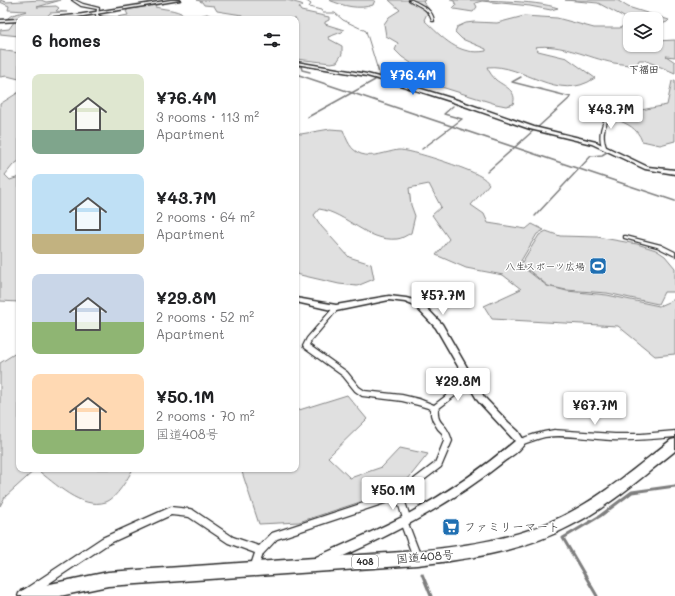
<!DOCTYPE html>
<meta charset="utf-8">
<style>
:root{--surface:#fff;--page:#f2f2f2;--text:#202124;--muted:#757577;--accent:#1a73e8}
body{margin:0;font-family:Mali,"Klee One",sans-serif;background:var(--page);color:var(--text);height:100vh;display:flex;flex-direction:column;font-size:15px;white-space:nowrap}
*{box-sizing:border-box;margin:0}
p{font-size:13px;color:var(--muted)}
.icon{flex:none;width:22px;height:22px;fill:none;stroke:currentColor;stroke-width:2;stroke-linecap:round;stroke-linejoin:round}
.map{position:relative;flex:1;overflow:hidden}
.panel{position:absolute;left:16px;top:16px;width:283px;height:456px;display:flex;flex-direction:column;background:var(--surface);border-radius:8px;box-shadow:0 1px 3px #0004}
.panel>*{flex:none}
.tools{position:absolute;left:623px;top:12px;display:grid;gap:8px}
.tools a{display:grid;place-items:center;width:40px;height:40px;border-radius:8px;background:var(--surface);box-shadow:0 1px 3px #0004;font-size:20px}
.price{position:absolute;translate:-50% -34px;padding:0 9px;border-radius:4px;background:#fff;color:#222;font-size:13px;line-height:26px;filter:drop-shadow(0 1px 2px #0008)}
.price::after{content:'';position:absolute;left:50%;top:24px;width:12px;height:9px;margin-left:-6px;background:inherit;clip-path:polygon(0 0,100% 0,50% 100%)}
.price.current{background:var(--accent);color:#fff}
ul{padding:0;list-style:none}
li{display:flex;align-items:center;gap:12px;height:100px;padding:0 16px}
li span{display:grid;place-items:center;flex:none;width:112px;height:80px;border-radius:8px;color:#555}
li>.icon{margin-inline-start:auto}
span .icon{width:48px;height:48px;fill:#fffc;stroke-width:1}
li b{font-size:17px}
h2{display:flex;justify-content:space-between;align-items:center;height:48px;padding:0 16px;font-size:17px}
.map>svg:first-child{display:block}
.green{fill:#e0e0e0;stroke:#868686}
.lines{fill:none;stroke-linecap:round;stroke-linejoin:round}
.stream-far2{stroke:#7e7e7e;stroke-width:1}
.stream-far1{stroke:#7e7e7e;stroke-width:1.5}
.stream{stroke:#7e7e7e;stroke-width:3}
.minor-casing{stroke:#2b2b2b;stroke-width:2.5}
.tertiary-casing{stroke:#2b2b2b;stroke-width:3}
.primary-casing{stroke:#2b2b2b;stroke-width:3}
.trunk-casing{stroke:#2b2b2b;stroke-width:3}
.minor{fill:#fff;fill-rule:evenodd}
.tertiary{fill:#fff;fill-rule:evenodd}
.primary{fill:#fff;fill-rule:evenodd}
.trunk{fill:#fff;fill-rule:evenodd}
.labels{text-anchor:middle;stroke-width:3;stroke-linejoin:round;paint-order:stroke}
.shield{fill:#fff;stroke:#6b6b6b;stroke-width:1}
.shield-label{font-size:9px;font-weight:bold;fill:#2b2b2b}
.far-quarter-label{font-size:10px;font-weight:bold;fill:#2b2b2b;stroke:#fff}
.poi-label{font-size:10px;fill:#2b2b2b;stroke:#fff;text-anchor:end}
.near-poi-label{font-size:12px;fill:#2b2b2b;stroke:#fff;text-anchor:start}
.near-street-label{font-size:12px;fill:#2b2b2b;stroke:#fff}
</style>
<div class="map">
<svg width="675" height="596" viewBox="0 0 675 596">
<rect width="100%" height="100%" fill="#fff"/>
<filter id="ink" filterUnits="userSpaceOnUse"><feTurbulence type="fractalNoise" baseFrequency=".025" numOctaves="2"/><feDisplacementMap in="SourceGraphic" scale="8" xChannelSelector="R" yChannelSelector="G"/><feConvolveMatrix kernelMatrix="1 2 1 2 8 2 1 2 1" color-interpolation-filters="sRGB"/></filter>
<g filter="url(#ink)">
<g class="green">
<path d="M0,0l6,2 35,-2 5,2 15,-2 -24,7 19,-1 3,2 -3,3 11,1 -17,1 -4,5 -41,2 7,-5 15,-4 -19,-1 1,-4 -9,-4z"/>
<path d="M197,0h90l14,4 2,1 -4,3 2,3 28,6v3l-4,2v2l19,6 -2,2 -14,5 1,2 13,7v8l-5,8 -6,1 -35,-4v-40h-57l3,-4 -25,-4 -3,-5 -10,-1 -2,-3z"/>
<path d="M329,0h46l-2,5c-14,5 -30,1 -44,-5z"/>
<path d="M389,0h36l-2,2 6,7 -5,11c19,18 34,36 62,31v-2l-24,-10 -7,-7 2,-5 9,-4 8,-1 23,1 27,-7 33,2 37,10h26l6,-4 -2,-7 -26,-14 -33,-3h52l11,7 41,13 -2,2 -8,3 -1,9h-2v-15h-26v26h26v-4l19,-1v17l-9,-1 9,6v11l-31,-13h-5l-3,6c-7,-1 -15,-2 -22,-3 -25,-5 -53,-20 -79,-16l3,4 29,7 28,20c-38,26 -71,-15 -108,-11 2,5 6,10 9,13 8,6 22,11 17,24l-7,2 -10,-2 -77,-24 -8,-7v-10l-9,-6 -7,-7 3,-7 -12,-7 -2,-12 5,-7 11,-7z"/>
<path d="M450,0c28,0 86,0 108,8l-7,2 -21,-4 -48,-5 -7,2 2,4 -4,5 -19,-3 -1,-1 3,-3 -2,-4z"/>
<path d="M155,5v2c12,3 25,2 34,12h-132l34,-4 26,2 11,-2 -2,-4 3,-2z"/>
<path d="M19,21v15l-19,-2v-4l9,-1 5,-7z"/>
<path d="M0,50l19,3v26l-12,-3 -7,1z"/>
<path d="M675,80v61l-15,4 -18,-4c-5,-13 -14,-17 -27,-22l21,-8 31,-6 5,-24z"/>
<path d="M19,92v69l-6,4 -8,10 5,5 9,-3v125l-19,-1v-197z"/>
<path d="M330,129l13,1c4,10 7,20 18,24 12,4 25,-2 37,-4 12,-1 71,19 82,26 4,2 7,5 9,8l-18,21 13,9 4,9 38,6 6,-5 12,6 -7,4 -18,30 28,22 20,5 40,4 52,11 16,-7v55l-20,2 -37,-30 -126,-7 -8,-13 37,-17 -18,-14 -37,-7 -30,-13 13,-16 -17,-24 9,-8 -12,-23 -20,4 2,17 4,11 -4,17c-4,2 -10,6 -14,6 -30,3 -50,-26 -78,-30l-5,6 7,11 28,31 22,7 3,15 -17,7 -18,-2 -43,-10v-141l5,1z"/>
<path d="M546,231l14,5 37,1 40,7 19,6 9,6 10,12v24h-11l-6,12 -51,-11 -41,-3 -18,-4 -27,-22 18,-29z"/>
<path d="M19,351v118h17l-31,28 -5,9v-143z"/>
<path d="M347,395l20,24 -39,38 22,21 32,-11 18,-19 28,6 -28,35 -101,33 -40,2 -18,-55h55v-58z"/>
<path d="M36,469h97c-5,9 -17,30 -27,33 -25,8 -51,-19 -70,-33z"/>
</g>
<g class="lines">
<g class="stream-far2">
<path d="M305,0l6,4 -2,3 12,3 2,3h12l8,7 23,11 11,36"/>
<path d="M187,19l20,-5 11,5"/>
<path d="M296,65l5,2"/>
</g>
<g class="stream-far1">
<path d="M301,66l1,4 8,2"/>
<path d="M377,66l3,11"/>
<path d="M296,74l379,127"/>
<path d="M521,77l-9,5 59,15 -34,31"/>
<path d="M308,117l67,-37"/>
<path d="M422,149l40,-30 -18,-5 9,-8"/>
<path d="M487,172l47,-42"/>
<path d="M535,216l56,-60 11,-1 5,-3"/>
</g>
<g class="stream">
<path d="M422,574l9,22"/>
<path d="M597,596l-34,-58 37,-22 32,-24 43,-6"/>
</g>
<defs>
<g id="minor">
<path d="M72,0h3l8,4 16,4 -1,7 6,4h-3l-5,-3 1,-7 -16,-3z"/>
<path d="M409,0h3c9,5 21,9 22,21h-2c-4,-14 -13,-14 -23,-21z"/>
<path d="M608,112l3,1c-6,13 -10,20 -5,34l-2,1 -2,-1c-4,-14 0,-22 6,-35z"/>
<path d="M624,236h2l35,9 14,7v4l-18,-9 -33,-9z"/>
<path d="M336,306l3,2 -1,1 -27,32 -2,4 38,27 12,15 6,4 37,4 17,4 15,6 34,-26 2,-1 2,1 1,2 -1,2 -34,26c-1,15 6,13 10,22 2,3 3,7 4,10l-11,26 -38,29 8,24 -1,3h-2l13,34 -1,3 -3,1 -3,-1 -1,-3 -13,-35 1,-3h2l-6,-20 -120,40 -14,15 -6,17 -3,1 -3,-1 -1,-3 5,-15 -27,-10 -39,-26 -18,-2 -63,29 -78,52h-12l1,-3 83,-55 69,-31 19,2 3,1 40,27 26,9 13,-13 3,-1 122,-40 38,-29 9,-22 -2,-8 -4,-4 -5,-8 -2,-6v-6l-13,-4 -16,-4 -40,-5 -7,-5 -12,-15 -39,-28 -1,-2 4,-8 27,-31z"/>
<path d="M554,430l61,4h26l34,-3v6c-22,2 -43,4 -65,3 -22,-1 -44,-6 -65,-3 -9,2 -16,5 -24,8l-2,-1 -2,-2 2,-2c11,-5 22,-8 35,-10z"/>
</g>
<g id="tertiary">
<path d="M296,62l71,12 38,10 49,15 80,28 62,15 52,25 27,3v4l-30,-5 -53,-25 -62,-15 -80,-28 -47,-15 -36,-10 -71,-12z"/>
<path d="M389,296l17,2 15,4 21,22 42,73 24,25 10,9 7,11c-3,8 -15,15 -22,20 -55,44 -118,77 -183,104l-4,-1 -1,-4 1,-4c32,-14 63,-28 94,-44 37,-20 72,-44 105,-72l-37,-40 -42,-73 -21,-22 -10,-4 -16,-2 -53,11 -40,-9v-4l40,7z"/>
</g>
<g id="primary">
<path d="M171,0h9l-103,17 -43,2 43,-4z"/>
<path d="M19,19v2l-19,1v-2z"/>
</g>
<path id="trunk" d="M675,439v12c-33,26 -65,55 -103,74 -48,26 -102,34 -155,40l-309,21 -48,10h-41l2,-5 5,-2 82,-17 309,-21c49,-5 99,-12 144,-34 40,-19 75,-50 110,-77z"/>
</defs>
<use href="#minor" class="minor-casing"/>
<use href="#tertiary" class="tertiary-casing"/>
<use href="#primary" class="primary-casing"/>
<use href="#trunk" class="trunk-casing"/>
<use href="#minor" class="minor"/>
<use href="#tertiary" class="tertiary"/>
<use href="#primary" class="primary"/>
<use href="#trunk" class="trunk"/>
</g>
</g>
<defs>
<symbol id="stadium-square" viewBox="-11 -11 22 22"><rect x="-9" y="-9" width="18" height="18" rx="4" fill="#1f6fb2" stroke="#fff"/><path d="M0-5a6.5 5 0 1 0 0 10a6.5 5 0 1 0 0-10ZM-3.5-1.8h7v3.6h-7Z" fill="#fff"/></symbol>
<symbol id="supermarket-square" viewBox="-11 -11 22 22"><rect x="-9" y="-9" width="18" height="18" rx="4" fill="#1f6fb2" stroke="#fff"/><path d="M-6-5.5h2.5l.6 2H6L4.5 2H-2.5L-4.4-4H-6ZM-1.5 3.2a1.3 1.3 0 1 0 .1 0ZM3 3.2a1.3 1.3 0 1 0 .1 0Z" fill="#fff"/></symbol>
</defs>
<g fill-rule="evenodd">
<use href="#stadium-square" x="588" y="256" width="20" height="20"/>
<use href="#supermarket-square" x="441" y="517" width="20" height="20"/>
</g>
<g class="labels">
<rect class="shield" x="352" y="555" width="26" height="14" rx="3"/>
<g class="shield-label">
<text x="365" y="565">408</text>
</g>
<g class="far-quarter-label">
<text x="644" y="73">下福田</text>
</g>
<g class="poi-label">
<text x="585" y="270">八生スポーツ広場</text>
</g>
<g class="near-poi-label">
<text x="464" y="531">ファミリーマート</text>
</g>
<g class="near-street-label">
<text transform="translate(425 557) rotate(-5)" y="4">国道408号</text>
</g>
</g>
</svg>
<div class="tools">
<a><svg class="icon" aria-label="layers" viewBox="0 0 24 24"><path d="M12 4l9 5-9 5-9-5zM3 14l9 5 9-5"/></svg></a>
</div>
<b class="price current" style="left:413px;top:96px">¥76.4M</b>
<b class="price" style="left:611px;top:130px">¥43.7M</b>
<b class="price" style="left:443px;top:316px">¥57.7M</b>
<b class="price" style="left:458px;top:402px">¥29.8M</b>
<b class="price" style="left:595px;top:426px">¥67.7M</b>
<b class="price" style="left:393px;top:511px">¥50.1M</b>
<section class="panel">
<h2>6 homes<svg class="icon" aria-label="filters" viewBox="0 0 24 24"><path d="M4 7h16M4 17h16"/><circle cx="9" cy="7" r="2"/><circle cx="15" cy="17" r="2"/></svg></h2>
<ul>
<li><span style="background:linear-gradient(#dfe7d0 70%,#7fa58c 0)"><svg class="icon" aria-label="home" viewBox="0 0 24 24"><path d="M3 11l9-7 9 7M6 9v11h12V9"/></svg></span><div><b>¥76.4M</b><p>3 rooms · 113 m²</p><p>Apartment</p></div></li>
<li><span style="background:linear-gradient(#bfe0f5 75%,#c2b280 0)"><svg class="icon" aria-label="home" viewBox="0 0 24 24"><path d="M3 11l9-7 9 7M6 9v11h12V9"/></svg></span><div><b>¥43.7M</b><p>2 rooms · 64 m²</p><p>Apartment</p></div></li>
<li><span style="background:linear-gradient(#c9d6e8 60%,#8fb573 0)"><svg class="icon" aria-label="home" viewBox="0 0 24 24"><path d="M3 11l9-7 9 7M6 9v11h12V9"/></svg></span><div><b>¥29.8M</b><p>2 rooms · 52 m²</p><p>Apartment</p></div></li>
<li><span style="background:linear-gradient(#ffd9b3 70%,#8fb573 0)"><svg class="icon" aria-label="home" viewBox="0 0 24 24"><path d="M3 11l9-7 9 7M6 9v11h12V9"/></svg></span><div><b>¥50.1M</b><p>2 rooms · 70 m²</p><p>国道408号</p></div></li>
</ul>
</section>
</div>
